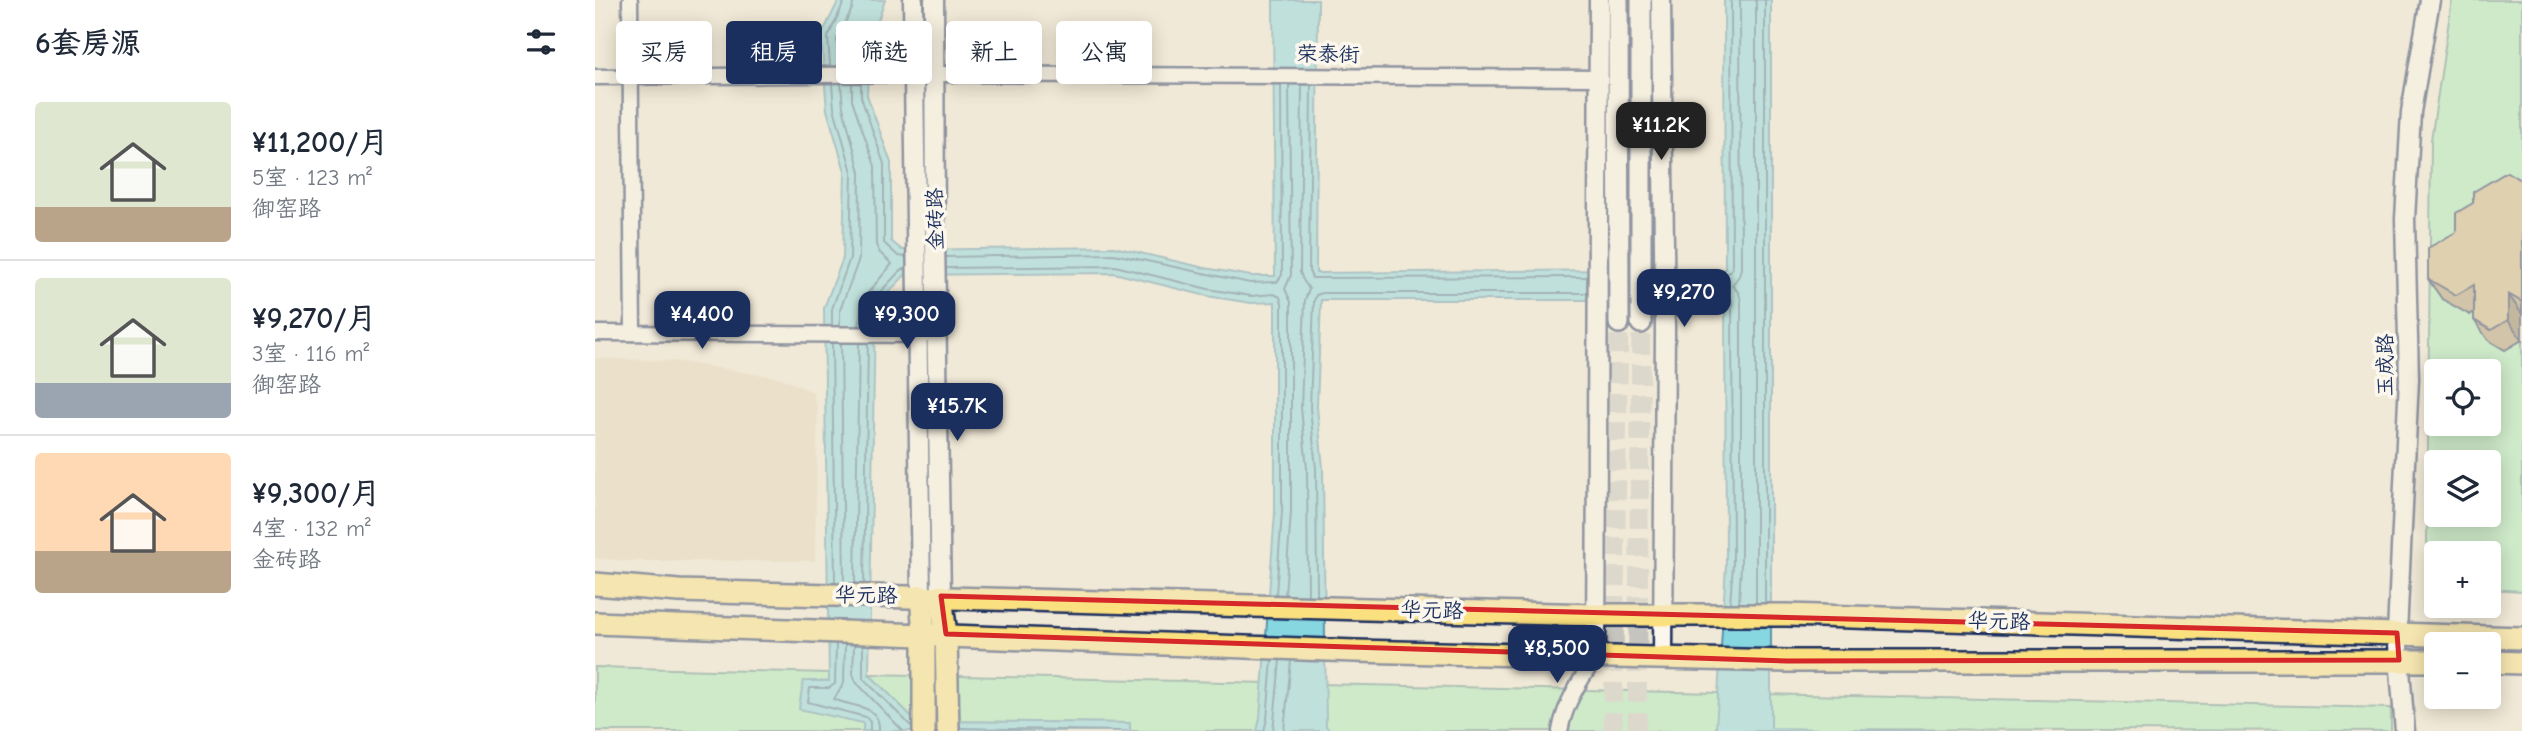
<!DOCTYPE html>
<html lang="zh">
<meta charset="utf-8">
<style>
:root{--surface:#fff;--page:#f6f6f7;--text:#1f2937;--muted:#747a83;--line:#e0e1e3;--accent:#1b2f5e}
body{margin:0;font-family:"Comic Neue","LXGW WenKai TC",sans-serif;background:var(--page);color:var(--text);height:100vh;display:flex;flex-direction:column;font-size:26px;white-space:nowrap}
*{box-sizing:border-box;margin:0}
p{font-size:23px;color:var(--muted)}
.icon{flex:none;width:38px;height:38px;fill:none;stroke:currentColor;stroke-width:2;stroke-linecap:round;stroke-linejoin:round}
.map{position:relative;flex:1;overflow:hidden}
.drawer{display:flex;flex-direction:column;background:var(--surface);width:595px}
.drawer>*{flex:none}
.banner{position:absolute;left:21px;top:21px;width:665px;height:63px;display:flex;gap:14px}
.fabs{position:absolute;left:1829px;top:359px;display:grid;gap:14px}
.fabs a{display:grid;place-items:center;width:77px;height:77px;border-radius:7px;background:var(--surface);box-shadow:0 4px 18px #0003;font-size:35px}
.price{position:absolute;translate:-50% -60px;padding:0 16px;border-radius:14px;background:var(--accent);color:#fff;font-size:23px;line-height:46px;filter:drop-shadow(0 2px 4px #0008)}
.price::after{content:'';position:absolute;left:50%;top:42px;width:21px;height:16px;margin-left:-10px;background:inherit;clip-path:polygon(0 0,100% 0,50% 100%)}
.price.on{background:#222;color:#fff}
ul{padding:0;list-style:none}
li{display:flex;align-items:center;gap:21px;height:175px;padding:0 35px}
li+li{border-top:2px solid var(--line)}
li span{display:grid;place-items:center;flex:none;width:196px;height:140px;border-radius:7px;color:#555}
li>.icon{margin-inline-start:auto}
span .icon{width:84px;height:84px;fill:#fffc;stroke-width:1}
li b{font-size:30px}
h2{display:flex;justify-content:space-between;align-items:center;height:84px;padding:0 35px;font-size:30px}
.chip{padding:0 24px;border-radius:7px;background:var(--surface);box-shadow:0 4px 18px #0003;font-size:24px;line-height:63px}
.chip.on{background:var(--accent);color:#fff}
main{display:flex;flex:1;min-height:0}
.map>svg:first-child{display:block}
.built{fill:#e5d8bd}
.green{fill:#a5ecb9;stroke:#608e8c;stroke-width:2;fill-rule:evenodd}
.water{fill:#86d7e0;stroke:#5b94ac;stroke-width:2}
.lines{fill:none;stroke-linecap:round;stroke-linejoin:round}
.shore{stroke:#467292;stroke-width:2}
.secondary-tunnel{stroke:#c6c4bf;stroke-width:19;stroke-dasharray:19 10;stroke-linecap:butt}
.minor-casing{stroke:#1b2f5e;stroke-width:19}
.tertiary-casing{stroke:#1b2f5e;stroke-width:23}
.secondary-casing{stroke:#1b2f5e;stroke-width:24}
.primary-casing{stroke:#1b2f5e;stroke-width:26}
.minor{stroke:#fbf7ec;stroke-width:14}
.tertiary{stroke:#fbf7ec;stroke-width:18}
.secondary{stroke:#fbf7ec;stroke-width:19}
.primary{stroke:#fbe080;stroke-width:21}
.wall{fill:#ae986f;stroke:#1b2f5e;stroke-width:2}
.shaded-wall{fill:#8d7c5a;stroke:#1b2f5e;stroke-width:2}
.building{fill:#cab181;stroke:#1b2f5e;stroke-width:2}
.marked{fill:none;stroke:#d62828;stroke-width:5;stroke-linejoin:round}
.labels{text-anchor:middle;stroke-width:7;stroke-linejoin:round;paint-order:stroke}
.street-label{font-size:21px;fill:#1b2f5e;stroke:#fbf7ec}
</style>
<main>
<section class="drawer">
<h2>6套房源<svg class="icon" aria-label="filters" viewBox="0 0 24 24"><path d="M4 7h16M4 17h16"/><circle cx="9" cy="7" r="2"/><circle cx="15" cy="17" r="2"/></svg></h2>
<ul>
<li><span style="background:linear-gradient(#dfe7d0 75%,#b9a48a 0)"><svg class="icon" aria-label="home" viewBox="0 0 24 24"><path d="M3 11l9-7 9 7M6 9v11h12V9"/></svg></span><div><b>¥11,200/月</b><p>5室 · 123 m²</p><p>御窑路</p></div></li>
<li><span style="background:linear-gradient(#dfe7d0 75%,#9aa5b1 0)"><svg class="icon" aria-label="home" viewBox="0 0 24 24"><path d="M3 11l9-7 9 7M6 9v11h12V9"/></svg></span><div><b>¥9,270/月</b><p>3室 · 116 m²</p><p>御窑路</p></div></li>
<li><span style="background:linear-gradient(#ffd9b3 70%,#b9a48a 0)"><svg class="icon" aria-label="home" viewBox="0 0 24 24"><path d="M3 11l9-7 9 7M6 9v11h12V9"/></svg></span><div><b>¥9,300/月</b><p>4室 · 132 m²</p><p>金砖路</p></div></li>
</ul>
</section>
<div class="map">
<svg width="1927" height="731" viewBox="0 0 1927 731">
<rect width="100%" height="100%" fill="#f1e9d7"/>
<filter id="ink" filterUnits="userSpaceOnUse"><feTurbulence type="fractalNoise" baseFrequency=".0143" numOctaves="2"/><feDisplacementMap in="SourceGraphic" scale="14" xChannelSelector="R" yChannelSelector="G"/><feConvolveMatrix kernelMatrix="1 2 1 2 8 2 1 2 1" color-interpolation-filters="sRGB"/></filter>
<g filter="url(#ink)">
<path class="built" d="M0,358l81,3 106,17 31,14 5,18 -3,151h-193l-27,-3z"/>
<g class="green">
<path d="M1857,0h70v591l-33,-2v-36h-53v29l-9,-40 4,-402zM1841,371h53v53h-53zM1841,462h53v52h-53z"/>
<path d="M0,667l234,6v8l35,43 -1,7h-268z"/>
<path d="M274,674l1522,34v23l-620,-2h-55l-4,2h-582l-1,-8 -213,-2z"/>
</g>
<path class="water" d="M244,0h46l-16,46 -2,49 24,68v78l11,9 212,-3 91,21 46,8h24l-2,-276h45l-2,273 409,-4 -1,-269h47v728l174,3h-233l4,-2 10,-164 -1,-265h-404l-4,107 6,61 3,258 4,5h-73l3,-13 15,-206v-210l-24,1 -44,-7 -93,-23 -209,2 -30,32 -6,367 47,47 214,2v8h-267v-8l-64,-14 4,-28h26l-5,-373 19,-50 2,-87 -18,-61 -6,-74z"/>
<g class="lines">
<g class="shore">
<path d="M1161,0v603"/>
<path d="M1170,0v603"/>
<path d="M235,66l-2,-29 17,-37"/>
<path d="M244,66l-2,-27 15,-30 2,-9"/>
<path d="M257,83v17l23,66 1,79 4,8 12,11 -30,36 -3,26"/>
<path d="M266,83v14l23,67v79l14,13 8,1"/>
<path d="M707,85l-2,187 3,8 6,9 -4,11 -4,108 6,61 1,126"/>
<path d="M716,85l-2,186 3,7 275,-1"/>
<path d="M351,257l168,-3 136,29 27,-1 5,-7 -1,-190"/>
<path d="M351,268l169,-2 93,23 43,7 23,-2 6,3 2,6v209l-6,82"/>
<path d="M1080,276h50l7,-7 -1,-269"/>
<path d="M1080,293h50l7,8 1,264 -3,38"/>
<path d="M237,326v-17l18,-51 2,-86 -18,-64 -2,-24"/>
<path d="M245,326v-16l19,-51 1,-87 -17,-65 -2,-23"/>
<path d="M273,326l1,-22 31,-33 6,-3"/>
<path d="M237,343l3,240"/>
<path d="M246,343l3,240"/>
<path d="M260,583l4,-240"/>
<path d="M269,584l4,-241"/>
<path d="M690,595l6,-83v-210l-6,-13 6,-14 -2,-190"/>
<path d="M722,595l-1,-126 -6,-61 4,-107 2,-6 7,-2h264"/>
<path d="M1144,603l2,-38v-263l-2,-9 -7,-8 7,-9 2,-8 -1,-268"/>
<path d="M241,644l-1,40 -6,4h-19l-2,14 58,15 4,5v9"/>
<path d="M250,644l-1,39 -10,16c18,9 47,4 45,32"/>
<path d="M259,645l-1,29 3,8 47,49"/>
<path d="M268,645v33l49,49"/>
<path d="M365,728l162,3"/>
<path d="M669,731l3,-12 5,-59"/>
<path d="M678,731l7,-70"/>
<path d="M689,731l7,-70"/>
</g>
<g class="secondary-tunnel">
<path d="M1018,731l6,-408"/>
<path d="M1042,731l4,-408"/>
</g>
<defs>
<g id="minor">
<path d="M35,0l3,333"/>
<path d="M0,77l340,-3 664,4"/>
<path d="M0,333l341,2"/>
<path d="M965,731c5,-28 20,-51 36,-74"/>
</g>
<g id="tertiary">
<path d="M318,0l8,596"/>
<path d="M339,0l1,241 6,355"/>
<path d="M1066,0l4,327 -2,331"/>
<path d="M1001,657l3,-657"/>
<path d="M1810,731l-8,-98 12,-254 -4,-160 6,-107 19,-112"/>
</g>
<g id="secondary">
<path d="M1023,0l1,323"/>
<path d="M1046,0v323"/>
</g>
<g id="primary">
<path d="M0,584l84,7 917,24h191l735,23"/>
<path d="M326,596l3,38v97"/>
<path d="M346,596l5,38 2,97"/>
<path d="M0,623l760,28 432,10h649"/>
<path d="M1894,662l33,1"/>
</g>
</defs>
<use href="#minor" class="minor-casing"/>
<use href="#tertiary" class="tertiary-casing"/>
<use href="#secondary" class="secondary-casing"/>
<use href="#primary" class="primary-casing"/>
<use href="#minor" class="minor"/>
<use href="#tertiary" class="tertiary"/>
<use href="#secondary" class="secondary"/>
<use href="#primary" class="primary"/>
</g>
<path class="wall" d="M1927,181v159l-17,10 -17,-10 -14,-20v-8l-4,3 -28,-16 -14,-20 28,-47z"/>
<path class="shaded-wall" d="M1913,294l14,20v26l-14,-20z"/>
<path class="building" d="M1912,172l15,9v121l-14,-8v26l-17,10 -17,-10v-35l-18,10 -28,-16v-31l28,-16v-19l17,-10v-11z"/>
</g>
<path d="M0 0H1927V731H0ZM346,596l1456,37 2,27 -612,1 -841,-27z" fill="#f1e9d7" fill-opacity=".55" fill-rule="evenodd"/>
<path class="marked" d="M346,596l1456,37 2,27 -612,1 -841,-27z"/>
<g class="labels">
<g class="street-label">
<text transform="translate(733 54) rotate(1)" y="7">荣泰街</text>
<text transform="translate(340 219) rotate(-91)" y="7">金砖路</text>
<text transform="translate(1790 365) rotate(-90)" y="7">玉成路</text>
<text transform="translate(271 595) rotate(1)" y="7">华元路</text>
<text transform="translate(837 610) rotate(2)" y="7">华元路</text>
<text transform="translate(1404 621) rotate(2)" y="7">华元路</text>
</g>
</g>
</svg>
<div class="fabs">
<a><svg class="icon" aria-label="locate" viewBox="0 0 24 24"><circle cx="12" cy="12" r="6"/><path d="M12 2v4M12 18v4M2 12h4M18 12h4"/></svg></a>
<a><svg class="icon" aria-label="layers" viewBox="0 0 24 24"><path d="M12 4l9 5-9 5-9-5zM3 14l9 5 9-5"/></svg></a>
<a>+</a>
<a>−</a>
</div>
<b class="price on" style="left:1066px;top:162px">¥11.2K</b>
<b class="price" style="left:1089px;top:329px">¥9,270</b>
<b class="price" style="left:107px;top:351px">¥4,400</b>
<b class="price" style="left:312px;top:351px">¥9,300</b>
<b class="price" style="left:362px;top:443px">¥15.7K</b>
<b class="price" style="left:962px;top:685px">¥8,500</b>
<div class="banner">
<a class="chip">买房</a>
<a class="chip on">租房</a>
<a class="chip">筛选</a>
<a class="chip">新上</a>
<a class="chip">公寓</a>
</div>
</div>
</main>
